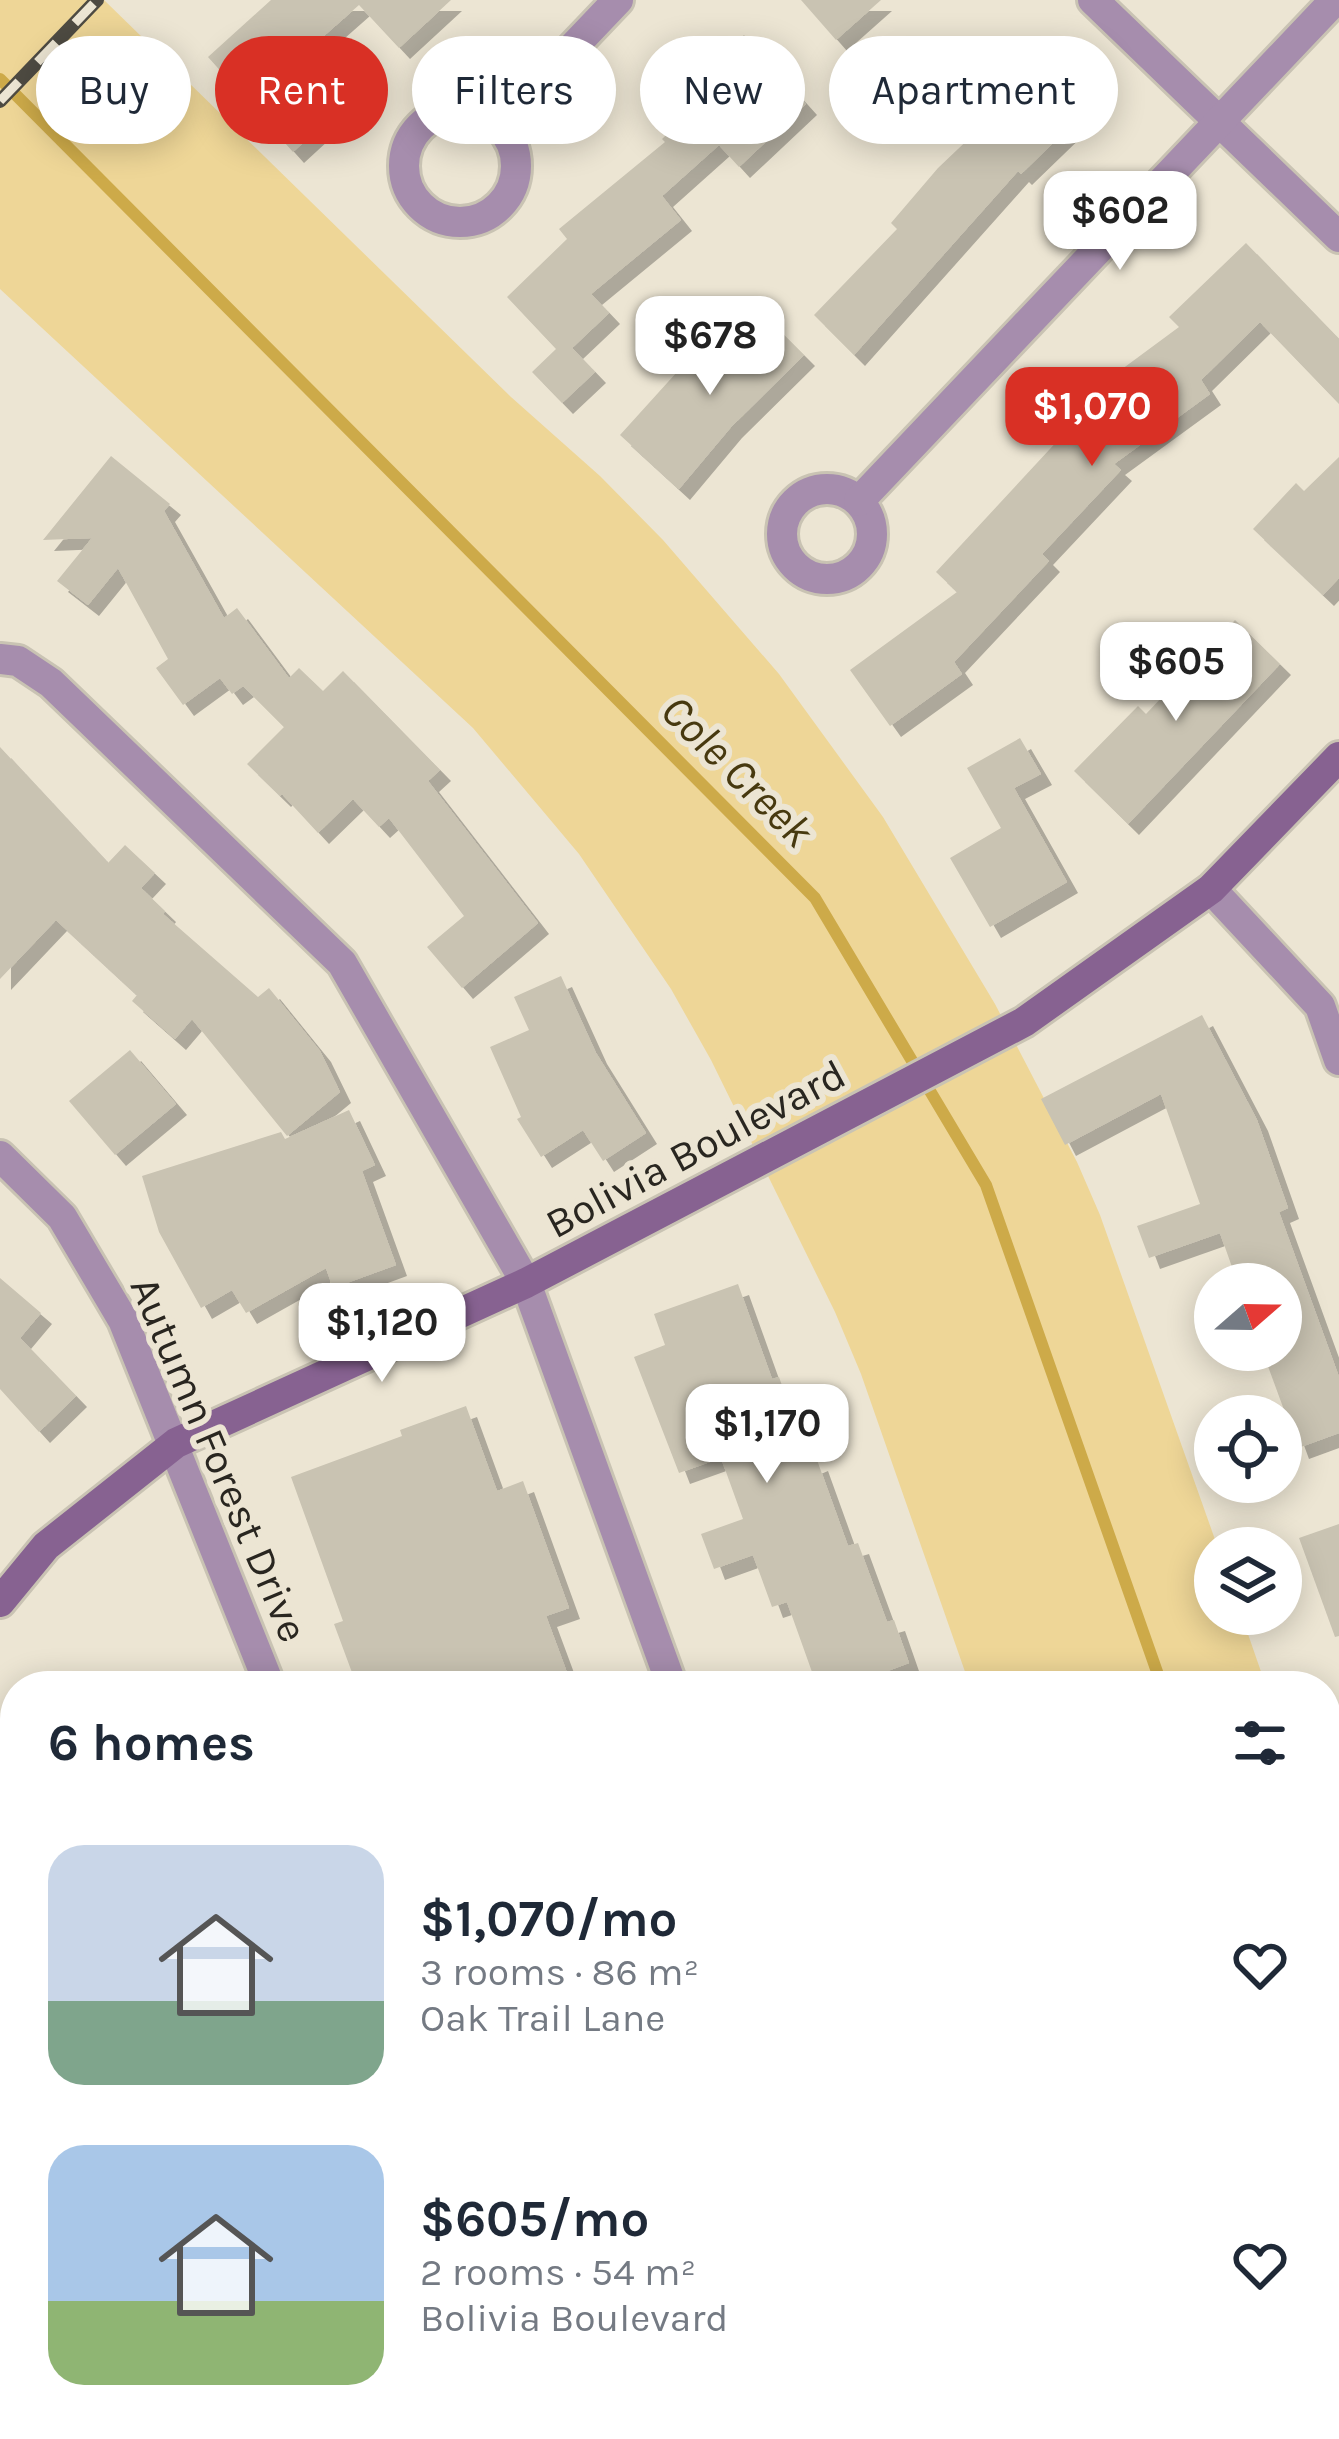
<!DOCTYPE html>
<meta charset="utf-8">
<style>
:root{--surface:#fff;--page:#f6f6f7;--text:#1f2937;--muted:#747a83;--accent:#d93025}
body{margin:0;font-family:Karla,sans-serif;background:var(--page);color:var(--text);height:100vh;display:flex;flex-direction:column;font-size:45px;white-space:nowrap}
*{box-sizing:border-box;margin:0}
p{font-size:39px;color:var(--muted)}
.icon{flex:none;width:66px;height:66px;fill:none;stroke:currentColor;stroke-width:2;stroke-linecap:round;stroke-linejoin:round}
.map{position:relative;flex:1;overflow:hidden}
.side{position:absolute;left:0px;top:1671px;width:1341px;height:768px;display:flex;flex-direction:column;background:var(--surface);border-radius:48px 48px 0 0;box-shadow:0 6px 30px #0003}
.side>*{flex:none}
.banner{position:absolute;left:36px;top:36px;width:1269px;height:108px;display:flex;gap:24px}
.needle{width:78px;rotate:70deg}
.controls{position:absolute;left:1194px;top:1263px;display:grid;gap:24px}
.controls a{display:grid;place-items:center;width:108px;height:108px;border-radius:50%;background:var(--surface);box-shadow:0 6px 30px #0003;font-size:60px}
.price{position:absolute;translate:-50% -102px;padding:0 27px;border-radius:24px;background:#fff;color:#222;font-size:39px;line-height:78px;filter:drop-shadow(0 3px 6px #0008)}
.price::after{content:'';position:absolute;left:50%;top:72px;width:36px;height:27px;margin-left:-18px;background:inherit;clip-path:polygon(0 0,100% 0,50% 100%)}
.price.on{background:var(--accent);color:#fff}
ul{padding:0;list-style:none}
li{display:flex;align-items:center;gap:36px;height:300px;padding:0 48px}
li span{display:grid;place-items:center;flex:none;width:336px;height:240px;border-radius:36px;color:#555}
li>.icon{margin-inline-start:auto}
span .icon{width:144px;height:144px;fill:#fffc;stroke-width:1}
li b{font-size:51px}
h2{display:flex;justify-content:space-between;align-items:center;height:144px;padding:0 48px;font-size:51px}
.pill{padding:0 42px;border-radius:54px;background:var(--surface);box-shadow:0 6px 30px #0003;font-size:42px;line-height:108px}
.pill.on{background:var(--accent);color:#fff}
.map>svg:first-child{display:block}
.green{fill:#eed697}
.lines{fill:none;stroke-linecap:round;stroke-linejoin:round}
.stream{stroke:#cdaa49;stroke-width:12}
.building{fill:#c9c3b2;filter:url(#shadow)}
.street-casing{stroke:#c9c3b3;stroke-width:36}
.secondary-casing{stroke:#c9c3b3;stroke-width:36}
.street{stroke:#a68dad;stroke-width:30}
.secondary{stroke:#876291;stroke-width:30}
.rail-casing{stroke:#4e4b42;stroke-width:14}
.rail{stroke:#ece5d3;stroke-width:9;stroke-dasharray:27;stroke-linecap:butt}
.labels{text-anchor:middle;stroke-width:12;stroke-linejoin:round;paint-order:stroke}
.street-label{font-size:42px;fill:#292620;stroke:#ece5d3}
.water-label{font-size:45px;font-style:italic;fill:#47390f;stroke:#ece5d3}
</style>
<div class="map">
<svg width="1339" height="2439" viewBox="0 0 1339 2439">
<defs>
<filter id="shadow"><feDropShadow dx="11" dy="11" stdDeviation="0" flood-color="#0004"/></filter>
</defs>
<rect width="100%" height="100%" fill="#ece5d3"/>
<g class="green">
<path d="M0,0h104l407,397 89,79 63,64 116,134 104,143 112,187 82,158 23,53 118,333 -3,66h26l25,72h-296l-109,-312 -26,-62 -124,-252 -40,-71 -92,-135 -106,-126 -473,-439z"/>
<path d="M1326,1856l13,38v545h-100l-5,-15h92z"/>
</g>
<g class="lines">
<g class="stream">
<path d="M0,79l815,819 171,287 176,501"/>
<path d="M1326,2154l13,37"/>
</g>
</g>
<g class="building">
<path d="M271,0h180l-52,48 -40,-43 -59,52 43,49 -50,46 -85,-95z"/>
<path d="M801,0h80l-45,40z"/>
<path d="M744,35l62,69 -67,63 -20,-22 -57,51 19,24 -90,74 18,19 -37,35 23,24 -33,31 -30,-31 24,-23 -49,-52 60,-58 -8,-10 106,-87 -3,-3 25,-24 -13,-16z"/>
<path d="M1040,71l42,44 -61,59 -3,-3 -164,184 -40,-40 83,-86 -6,-6 47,-55z"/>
<path d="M1246,243l93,96v65l-79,-82 -59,58 9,14 -96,70 7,6 -79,84 7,7 -95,101 8,12 -72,52 -40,-56 107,-78 -21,-20 164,-177 -5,-6 84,-62 -10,-10z"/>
<path d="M763,314l41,41 -73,72 -52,62 -59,-54 95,-105 15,16z"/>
<path d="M111,456l59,48 -6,7 60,107 13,-10 52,70 10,-10 24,23 20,-20 97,99 -12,11 110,142 -76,65 -35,-41 37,-31 -75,-98 -10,9 -26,-28 -35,34 -36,-39 -2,2 -33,-32 37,-37 -41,-41 -11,8 -12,-16 -37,27 -27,-37 12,-9 -50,-91 -30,37 -31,-24 35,-43 -49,2z"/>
<path d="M1339,457v121l-16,17 -70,-66 43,-46 8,8z"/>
<path d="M1235,620l45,44 -152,160 -54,-53 64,-65 8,8z"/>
<path d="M1020,738l21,36 -27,14 53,94 -77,45 -40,-69 51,-30 -34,-60z"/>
<path d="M0,747l108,116 17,-18 30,28 -14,15 24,23 -2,3 95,83 11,-9 51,63 20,41 -53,44 -95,-117 -17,20 -43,-38 5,-6 -81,-75 -56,59z"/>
<path d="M561,976l35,77 50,80 -43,28 -20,-31 -42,27 -24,-38 4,-2 -31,-70 39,-17 -15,-33z"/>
<path d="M1202,1015l55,105 31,88 -9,4 60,165v56l-41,15 -36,-98h19v-66h-43l-18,-51 -71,25 -12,-32 63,-22 -39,-110 -96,51 -24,-46z"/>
<path d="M130,1050l46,54 -61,51 -46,-54z"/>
<path d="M349,1110l26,55 -13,6 34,94 -63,23 -7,-20 -80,45 -14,-23 -31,18 -42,-76 -17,-56 139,-44 4,7z"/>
<path d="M0,1278l41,35 -21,25 56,58 -37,36 -39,-43z"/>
<path d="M738,1284l34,95 7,-2 31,86 7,-3 31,86 10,-3 29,79 7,-2 15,43 -40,15 3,8h-55l-30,-84 -15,5 -19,-52 -39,14 -13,-35 42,-15 -22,-61 -42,15 -45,-116 31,-12 -11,-31z"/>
<path d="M466,1406l31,85 26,-10 46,127 -23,8 26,70h-215l-23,-62 9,-3 -52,-144 111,-41 -2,-6z"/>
<path d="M1339,1524v112l-4,1 -36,-99z"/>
</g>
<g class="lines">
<defs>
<g id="street">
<path d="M1093,0l246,237"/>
<circle cx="460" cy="166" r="56"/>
<path d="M499,125l119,-125"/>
<circle cx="827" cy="534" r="45"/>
<path d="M859,501l476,-501"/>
<path d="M0,659l18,2 33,22 291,280 184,320 146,403"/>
<path d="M1211,889l109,117 19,54"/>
<path d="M0,1156l62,61 61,103 147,366"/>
<path d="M149,2424l6,15"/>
<path d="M546,2424l6,15"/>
<path d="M939,2424l5,15"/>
</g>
<path id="secondary" d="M0,1602l46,-56 130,-103 350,-160 498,-261 187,-133 128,-132"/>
</defs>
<use href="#street" class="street-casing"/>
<use href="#secondary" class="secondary-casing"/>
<use href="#street" class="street"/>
<use href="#secondary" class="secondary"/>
<defs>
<path id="rail" d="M0,101l97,-101"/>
</defs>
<use href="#rail" class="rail-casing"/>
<use href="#rail" class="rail"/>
</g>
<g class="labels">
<g class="street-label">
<text transform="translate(695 1148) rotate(-28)" y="15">Bolivia Boulevard</text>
<text transform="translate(220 1459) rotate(67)" y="15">Autumn Forest Drive</text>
</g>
<g class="water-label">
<text transform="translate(738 770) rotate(45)" y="16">Cole Creek</text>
</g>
</g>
</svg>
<div class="controls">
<a><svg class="needle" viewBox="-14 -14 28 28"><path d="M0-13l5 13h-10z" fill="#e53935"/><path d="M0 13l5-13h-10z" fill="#747a83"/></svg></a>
<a><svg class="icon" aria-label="locate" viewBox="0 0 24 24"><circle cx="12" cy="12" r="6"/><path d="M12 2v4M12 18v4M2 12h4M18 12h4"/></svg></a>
<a><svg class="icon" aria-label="layers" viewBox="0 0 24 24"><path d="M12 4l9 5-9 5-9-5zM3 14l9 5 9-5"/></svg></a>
</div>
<b class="price" style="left:1120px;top:273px">$602</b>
<b class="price" style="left:710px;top:398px">$678</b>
<b class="price on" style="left:1092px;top:469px">$1,070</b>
<b class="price" style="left:1176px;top:724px">$605</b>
<b class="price" style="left:382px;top:1385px">$1,120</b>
<b class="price" style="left:767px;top:1486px">$1,170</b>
<div class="banner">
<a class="pill">Buy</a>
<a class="pill on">Rent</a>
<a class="pill">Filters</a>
<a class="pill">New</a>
<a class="pill">Apartment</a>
</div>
<section class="side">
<h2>6 homes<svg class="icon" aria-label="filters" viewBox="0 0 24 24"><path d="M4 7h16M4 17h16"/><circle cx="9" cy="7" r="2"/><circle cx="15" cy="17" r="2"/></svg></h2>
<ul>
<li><span style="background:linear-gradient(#c9d6e8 65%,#7fa58c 0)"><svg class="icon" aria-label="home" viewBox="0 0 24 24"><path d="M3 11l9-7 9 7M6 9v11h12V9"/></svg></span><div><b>$1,070/mo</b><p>3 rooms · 86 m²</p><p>Oak Trail Lane</p></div><svg class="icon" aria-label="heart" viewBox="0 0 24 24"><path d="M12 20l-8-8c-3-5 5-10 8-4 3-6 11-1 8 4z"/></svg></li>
<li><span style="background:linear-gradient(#a9c7e8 65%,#8fb573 0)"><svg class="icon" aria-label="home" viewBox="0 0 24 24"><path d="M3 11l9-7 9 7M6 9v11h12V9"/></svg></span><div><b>$605/mo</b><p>2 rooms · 54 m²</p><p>Bolivia Boulevard</p></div><svg class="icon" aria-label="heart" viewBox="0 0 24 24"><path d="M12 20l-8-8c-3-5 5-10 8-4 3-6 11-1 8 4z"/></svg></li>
</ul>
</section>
</div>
